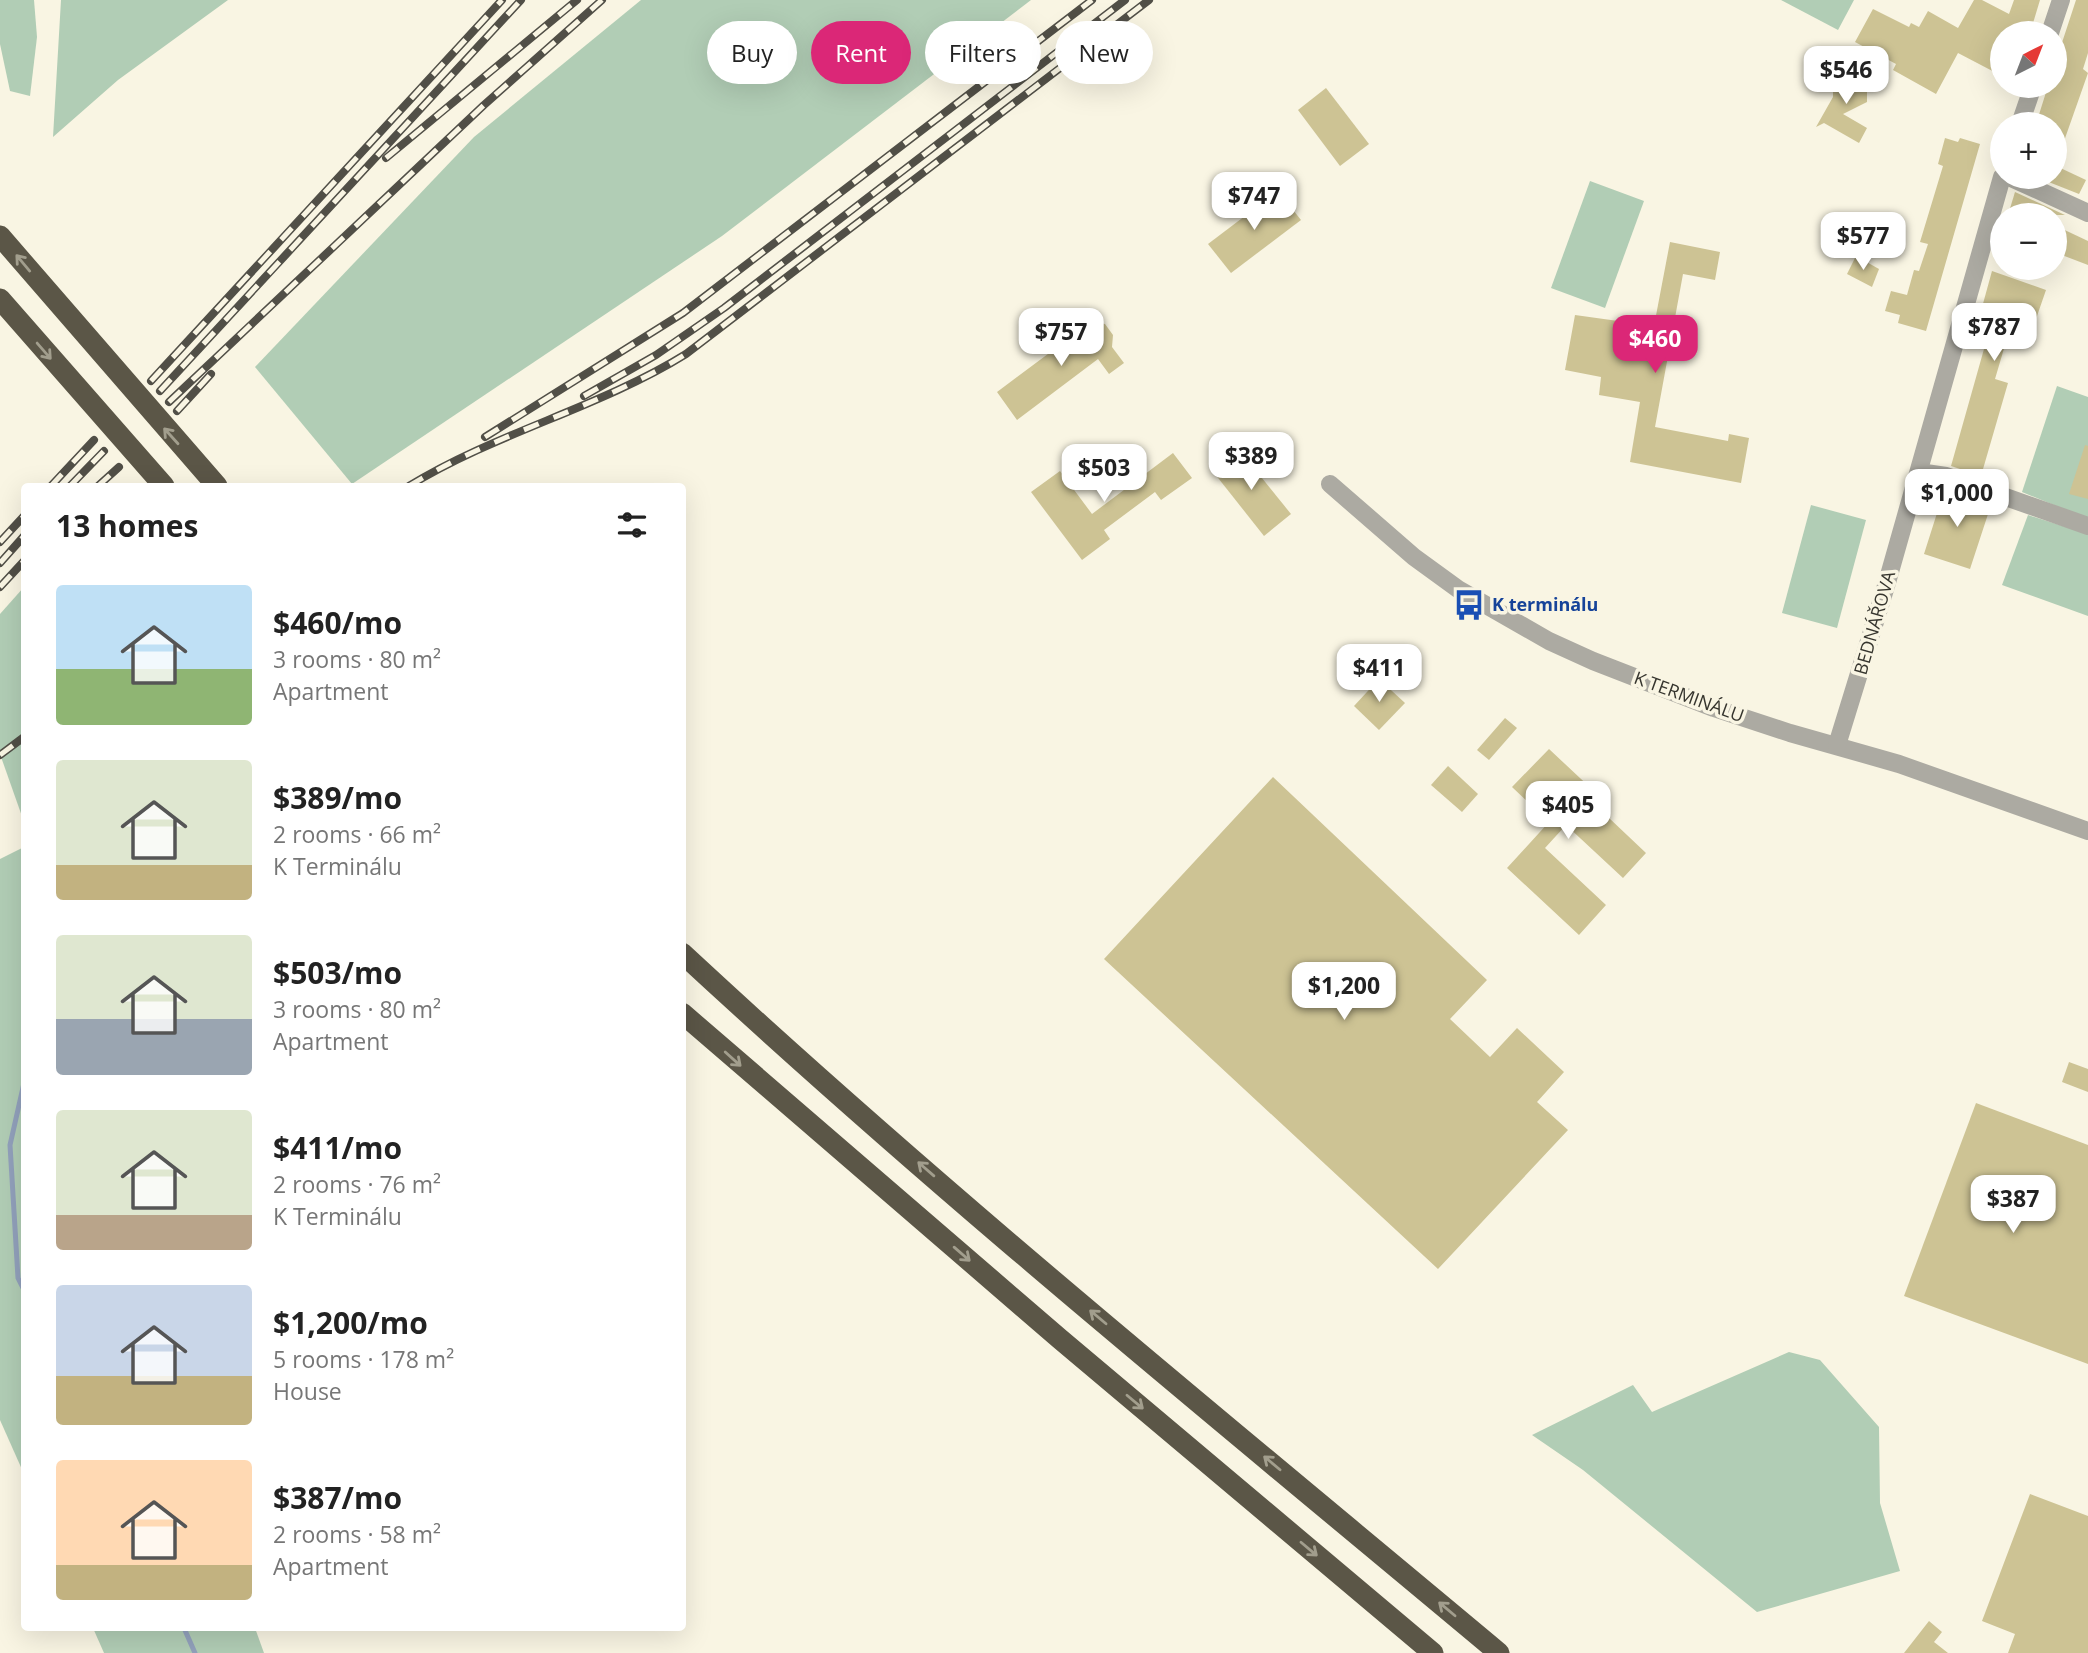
<!DOCTYPE html>
<meta charset="utf-8">
<style>
:root{--surface:#fff;--page:#f2f2f2;--text:#222;--muted:#767676;--accent:#db2777}
body{margin:0;font-family:"Open Sans",sans-serif;background:var(--page);color:var(--text);height:100vh;display:flex;flex-direction:column;font-size:26px;white-space:nowrap}
*{box-sizing:border-box;margin:0}
p{font-size:23px;color:var(--muted)}
.icon{flex:none;width:38px;height:38px;fill:none;stroke:currentColor;stroke-width:2;stroke-linecap:round;stroke-linejoin:round}
.map{position:relative;flex:1;overflow:hidden}
.sheet{position:absolute;left:21px;top:483px;width:665px;height:1148px;display:flex;flex-direction:column;background:var(--surface);border-radius:7px;box-shadow:0 7px 28px #0002}
.sheet>*{flex:none}
.guide{position:absolute;left:707px;top:21px;width:665px;height:63px;display:flex;gap:14px}
.needle{width:46px;rotate:42deg}
.controls{position:absolute;left:1990px;top:21px;display:grid;gap:14px}
.controls a{display:grid;place-items:center;width:77px;height:77px;border-radius:50%;background:var(--surface);box-shadow:0 7px 28px #0002;font-size:35px}
.price{position:absolute;translate:-50% -60px;padding:0 16px;border-radius:14px;background:#fff;color:#222;font-size:23px;line-height:46px;filter:drop-shadow(0 2px 4px #0008)}
.price::after{content:'';position:absolute;left:50%;top:42px;width:21px;height:16px;margin-left:-10px;background:inherit;clip-path:polygon(0 0,100% 0,50% 100%)}
.price.selected{background:var(--accent);color:#fff}
ul{padding:0;list-style:none}
li{display:flex;align-items:center;gap:21px;height:175px;padding:0 35px}
li span{display:grid;place-items:center;flex:none;width:196px;height:140px;border-radius:7px;color:#555}
li>.icon{margin-inline-start:auto}
span .icon{width:84px;height:84px;fill:#fffc;stroke-width:1}
li b{font-size:30px}
h2{display:flex;justify-content:space-between;align-items:center;height:84px;padding:0 35px;font-size:30px}
.pill{padding:0 24px;border-radius:32px;background:var(--surface);box-shadow:0 7px 28px #0002;font-size:24px;line-height:63px}
.pill.selected{background:var(--accent);color:#fff}
.map>svg:first-child{display:block}
.green{fill:#b1cdb5}
.lines{fill:none;stroke-linecap:round;stroke-linejoin:round}
.stream{stroke:#92a1bc;stroke-width:5}
.building{fill:#cdc394}
.minor{stroke:#acaaa2;stroke-width:18}
.highway{stroke:#5b5647;stroke-width:21}
.rail-casing{stroke:#514f47;stroke-width:8}
.rail{stroke:#f9f5e3;stroke-width:5;stroke-dasharray:16;stroke-linecap:butt}
.oneway{stroke:#a29e8d}
.labels{text-anchor:middle;stroke-width:7;stroke-linejoin:round;paint-order:stroke}
.transit-label{font-size:18px;font-weight:bold;fill:#164399;stroke:#f9f5e3;text-anchor:start}
.street-label{font-size:18px;fill:#36352e;stroke:#f9f5e3}
</style>
<div class="map">
<svg width="2088" height="1653" viewBox="0 0 2088 1653">
<rect width="100%" height="100%" fill="#f9f5e3"/>
<g class="green">
<path d="M0,0h34l3,37 -7,59 -20,-5 -10,-47z"/>
<path d="M61,0h167l-110,80 -65,57z"/>
<path d="M641,0h390l-309,236 -370,248 -97,-117 219,-230z"/>
<path d="M1781,0h73l-16,30z"/>
<path d="M1590,181l54,20 -39,107 -54,-20z"/>
<path d="M2057,386l31,11v122l-66,-27z"/>
<path d="M1811,505l55,15 -29,108 -55,-15z"/>
<path d="M2028,515l60,19v82l-86,-31z"/>
<path d="M24,587v235l-24,-68v-140z"/>
<path d="M24,847v627l-24,-54v-561z"/>
<path d="M1789,1352l31,8 59,67 1,76 20,68 -143,41 -174,-142 -51,-35 101,-50 19,27z"/>
<path d="M93,1628h162l9,25h-160z"/>
</g>
<g class="lines">
<g class="stream">
<path d="M24,1083l-14,62 8,133 6,12"/>
<path d="M184,1628l11,25"/>
</g>
</g>
<g class="building">
<path d="M1974,0h8l27,14 5,-14h26l-10,33h-28v43l-44,-23 -22,41 -43,-24 3,-6 -41,-22 18,-33 36,18 2,-4 8,4 9,-16 30,17z"/>
<path d="M2076,0h12v53l-5,16 5,4 -31,88 -3,-1v-36h-18l12,-38h6v-19z"/>
<path d="M1850,72l17,10v20l-24,12 24,14 -8,15 -35,-20 -8,4 17,-30v-16z"/>
<path d="M1326,88l43,56 -29,22 -42,-56z"/>
<path d="M1945,138l13,4 2,-4 20,6 -54,187 -28,-8 2,-8 -15,-4 6,-20 16,4 7,-25 5,1 9,-27 -8,-2 23,-76 -5,-2z"/>
<path d="M2054,165l32,15 -7,14 -43,-17h18z"/>
<path d="M1278,191l23,29 -70,53 -23,-29z"/>
<path d="M2015,192l50,23h-57z"/>
<path d="M2054,225l34,16v24l-34,-13z"/>
<path d="M1670,242l50,10 -5,28 -32,-6 -28,153 73,14 1,-7 20,4 -8,45 -111,-21 10,-60 -41,-7 2,-18 -36,-7 10,-55 79,11z"/>
<path d="M1856,256l23,13 -7,18 -25,-13z"/>
<path d="M1992,271l54,19 -18,52 -20,-7 -13,44 13,4 -27,93 -30,-10 33,-117h-2l1,-5 -10,-4z"/>
<path d="M1091,322l14,2 8,11 -1,12 12,16 -15,11 -11,-15 -81,61 -20,-28z"/>
<path d="M2085,445l3,1v53l-19,-5z"/>
<path d="M1237,447l54,67 -27,22 -53,-67z"/>
<path d="M1173,453l19,25 -31,22 -6,-8 -51,38 6,9 -28,21 -51,-68 29,-21 32,43z"/>
<path d="M1945,488l30,10 -2,4 17,6 -20,61 -46,-15z"/>
<path d="M1379,679l26,24 -26,27 -25,-24z"/>
<path d="M1505,718l12,10 -28,32 -12,-10z"/>
<path d="M1549,749l47,44 -6,7 56,53 -23,25 -57,-53 -21,23 61,57 -27,30 -72,-67 42,-46 -37,-35z"/>
<path d="M1448,766l30,28 -16,18 -31,-27z"/>
<path d="M1273,777l214,203 -37,39 40,38 27,-29 47,44 -27,30 31,28 -130,139 -334,-310z"/>
<path d="M2069,1062l19,7v23l-26,-10z"/>
<path d="M1976,1103l112,42v219l-184,-68z"/>
<path d="M2030,1494l58,22v137h-80l7,-19 -33,-13z"/>
<path d="M1929,1621l13,11 -8,10 14,11h-44z"/>
</g>
<g class="lines">
<g class="minor">
<path d="M2050,33l11,-33"/>
<path d="M2020,124l13,-38"/>
<path d="M2009,177l79,36"/>
<path d="M1919,472l27,4 142,50"/>
<path d="M1330,484l84,73 44,32 91,52 44,20 121,47 76,25 109,31 189,67"/>
<path d="M1837,745l49,-159 116,-409"/>
</g>
<g class="highway">
<path d="M0,236l217,250"/>
<path d="M0,299l164,187"/>
<path d="M682,953c263,244 542,470 817,700"/>
<path d="M682,1013l378,326 373,314"/>
</g>
<defs>
<g id="rail">
<path d="M386,158l191,-158"/>
<path d="M151,381l351,-381"/>
<path d="M160,391l361,-391"/>
<path d="M584,396l72,-41 68,-47 401,-308"/>
<path d="M169,402l315,-297 118,-105"/>
<path d="M177,411l34,-37"/>
<path d="M485,437l198,-124 409,-313"/>
<path d="M51,486l43,-46"/>
<path d="M70,486l34,-35"/>
<path d="M98,486l21,-19"/>
<path d="M409,486c88,-54 190,-78 277,-132l463,-354"/>
<path d="M0,542l24,-26"/>
<path d="M0,563l24,-27"/>
<path d="M0,587l24,-26"/>
<path d="M0,755l24,-18"/>
</g>
</defs>
<use href="#rail" class="rail-casing"/>
<use href="#rail" class="rail"/>
</g>
<defs><path id="oneway-shaft" d="M-6 0H5M1.5-3L5.5 0L1.5 3" fill="none" stroke-width="1.6" stroke-linecap="round" stroke-linejoin="round" transform="scale(1.75)"/></defs>
<g class="oneway">
<use href="#oneway-shaft" transform="translate(23 263) rotate(-130)"/>
<use href="#oneway-shaft" transform="translate(44 351) rotate(49)"/>
<use href="#oneway-shaft" transform="translate(171 436) rotate(-132)"/>
<use href="#oneway-shaft" transform="translate(733 1059) rotate(42)"/>
<use href="#oneway-shaft" transform="translate(926 1169) rotate(-139)"/>
<use href="#oneway-shaft" transform="translate(962 1254) rotate(41)"/>
<use href="#oneway-shaft" transform="translate(1098 1317) rotate(-140)"/>
<use href="#oneway-shaft" transform="translate(1135 1402) rotate(40)"/>
<use href="#oneway-shaft" transform="translate(1272 1463) rotate(-140)"/>
<use href="#oneway-shaft" transform="translate(1309 1549) rotate(40)"/>
<use href="#oneway-shaft" transform="translate(1447 1609) rotate(-140)"/>
</g>
<defs>
<symbol id="bus-bare" viewBox="-9 -9 18 18"><path d="M-5-6H5V4H4V6H2V4H-2V6H-4V4H-5ZM-3.5-4V0h7V-4ZM-3.5 1.2v1.5H-2V1.2ZM2 1.2v1.5H3.5V1.2Z" fill="#1a4fb4" stroke="#f9f5e3" stroke-width="2.5" paint-order="stroke"/></symbol>
</defs>
<g fill-rule="evenodd">
<use href="#bus-bare" x="1447" y="583" width="44" height="44"/>
</g>
<g class="labels">
<g class="transit-label">
<text x="1492" y="611">K terminálu</text>
</g>
<g class="street-label">
<text transform="translate(1875 623) rotate(-74)" y="6">BEDNÁŘOVA</text>
<text transform="translate(1689 697) rotate(20)" y="6">K TERMINÁLU</text>
</g>
</g>
</svg>
<div class="controls">
<a><svg class="needle" viewBox="-14 -14 28 28"><path d="M0-13l5 13h-10z" fill="#e53935"/><path d="M0 13l5-13h-10z" fill="#767676"/></svg></a>
<a>+</a>
<a>−</a>
</div>
<b class="price" style="left:1846px;top:106px">$546</b>
<b class="price" style="left:1254px;top:232px">$747</b>
<b class="price" style="left:1863px;top:272px">$577</b>
<b class="price" style="left:1994px;top:363px">$787</b>
<b class="price" style="left:1061px;top:368px">$757</b>
<b class="price selected" style="left:1655px;top:375px">$460</b>
<b class="price" style="left:1251px;top:492px">$389</b>
<b class="price" style="left:1104px;top:504px">$503</b>
<b class="price" style="left:1957px;top:529px">$1,000</b>
<b class="price" style="left:1379px;top:704px">$411</b>
<b class="price" style="left:1568px;top:841px">$405</b>
<b class="price" style="left:1344px;top:1022px">$1,200</b>
<b class="price" style="left:2013px;top:1235px">$387</b>
<div class="guide">
<a class="pill">Buy</a>
<a class="pill selected">Rent</a>
<a class="pill">Filters</a>
<a class="pill">New</a>
</div>
<section class="sheet">
<h2>13 homes<svg class="icon" aria-label="filters" viewBox="0 0 24 24"><path d="M4 7h16M4 17h16"/><circle cx="9" cy="7" r="2"/><circle cx="15" cy="17" r="2"/></svg></h2>
<ul>
<li><span style="background:linear-gradient(#bfe0f5 60%,#8fb573 0)"><svg class="icon" aria-label="home" viewBox="0 0 24 24"><path d="M3 11l9-7 9 7M6 9v11h12V9"/></svg></span><div><b>$460/mo</b><p>3 rooms · 80 m²</p><p>Apartment</p></div></li>
<li><span style="background:linear-gradient(#dfe7d0 75%,#c2b280 0)"><svg class="icon" aria-label="home" viewBox="0 0 24 24"><path d="M3 11l9-7 9 7M6 9v11h12V9"/></svg></span><div><b>$389/mo</b><p>2 rooms · 66 m²</p><p>K Terminálu</p></div></li>
<li><span style="background:linear-gradient(#dfe7d0 60%,#9aa5b1 0)"><svg class="icon" aria-label="home" viewBox="0 0 24 24"><path d="M3 11l9-7 9 7M6 9v11h12V9"/></svg></span><div><b>$503/mo</b><p>3 rooms · 80 m²</p><p>Apartment</p></div></li>
<li><span style="background:linear-gradient(#dfe7d0 75%,#b9a48a 0)"><svg class="icon" aria-label="home" viewBox="0 0 24 24"><path d="M3 11l9-7 9 7M6 9v11h12V9"/></svg></span><div><b>$411/mo</b><p>2 rooms · 76 m²</p><p>K Terminálu</p></div></li>
<li><span style="background:linear-gradient(#c9d6e8 65%,#c2b280 0)"><svg class="icon" aria-label="home" viewBox="0 0 24 24"><path d="M3 11l9-7 9 7M6 9v11h12V9"/></svg></span><div><b>$1,200/mo</b><p>5 rooms · 178 m²</p><p>House</p></div></li>
<li><span style="background:linear-gradient(#ffd9b3 75%,#c2b280 0)"><svg class="icon" aria-label="home" viewBox="0 0 24 24"><path d="M3 11l9-7 9 7M6 9v11h12V9"/></svg></span><div><b>$387/mo</b><p>2 rooms · 58 m²</p><p>Apartment</p></div></li>
</ul>
</section>
</div>
